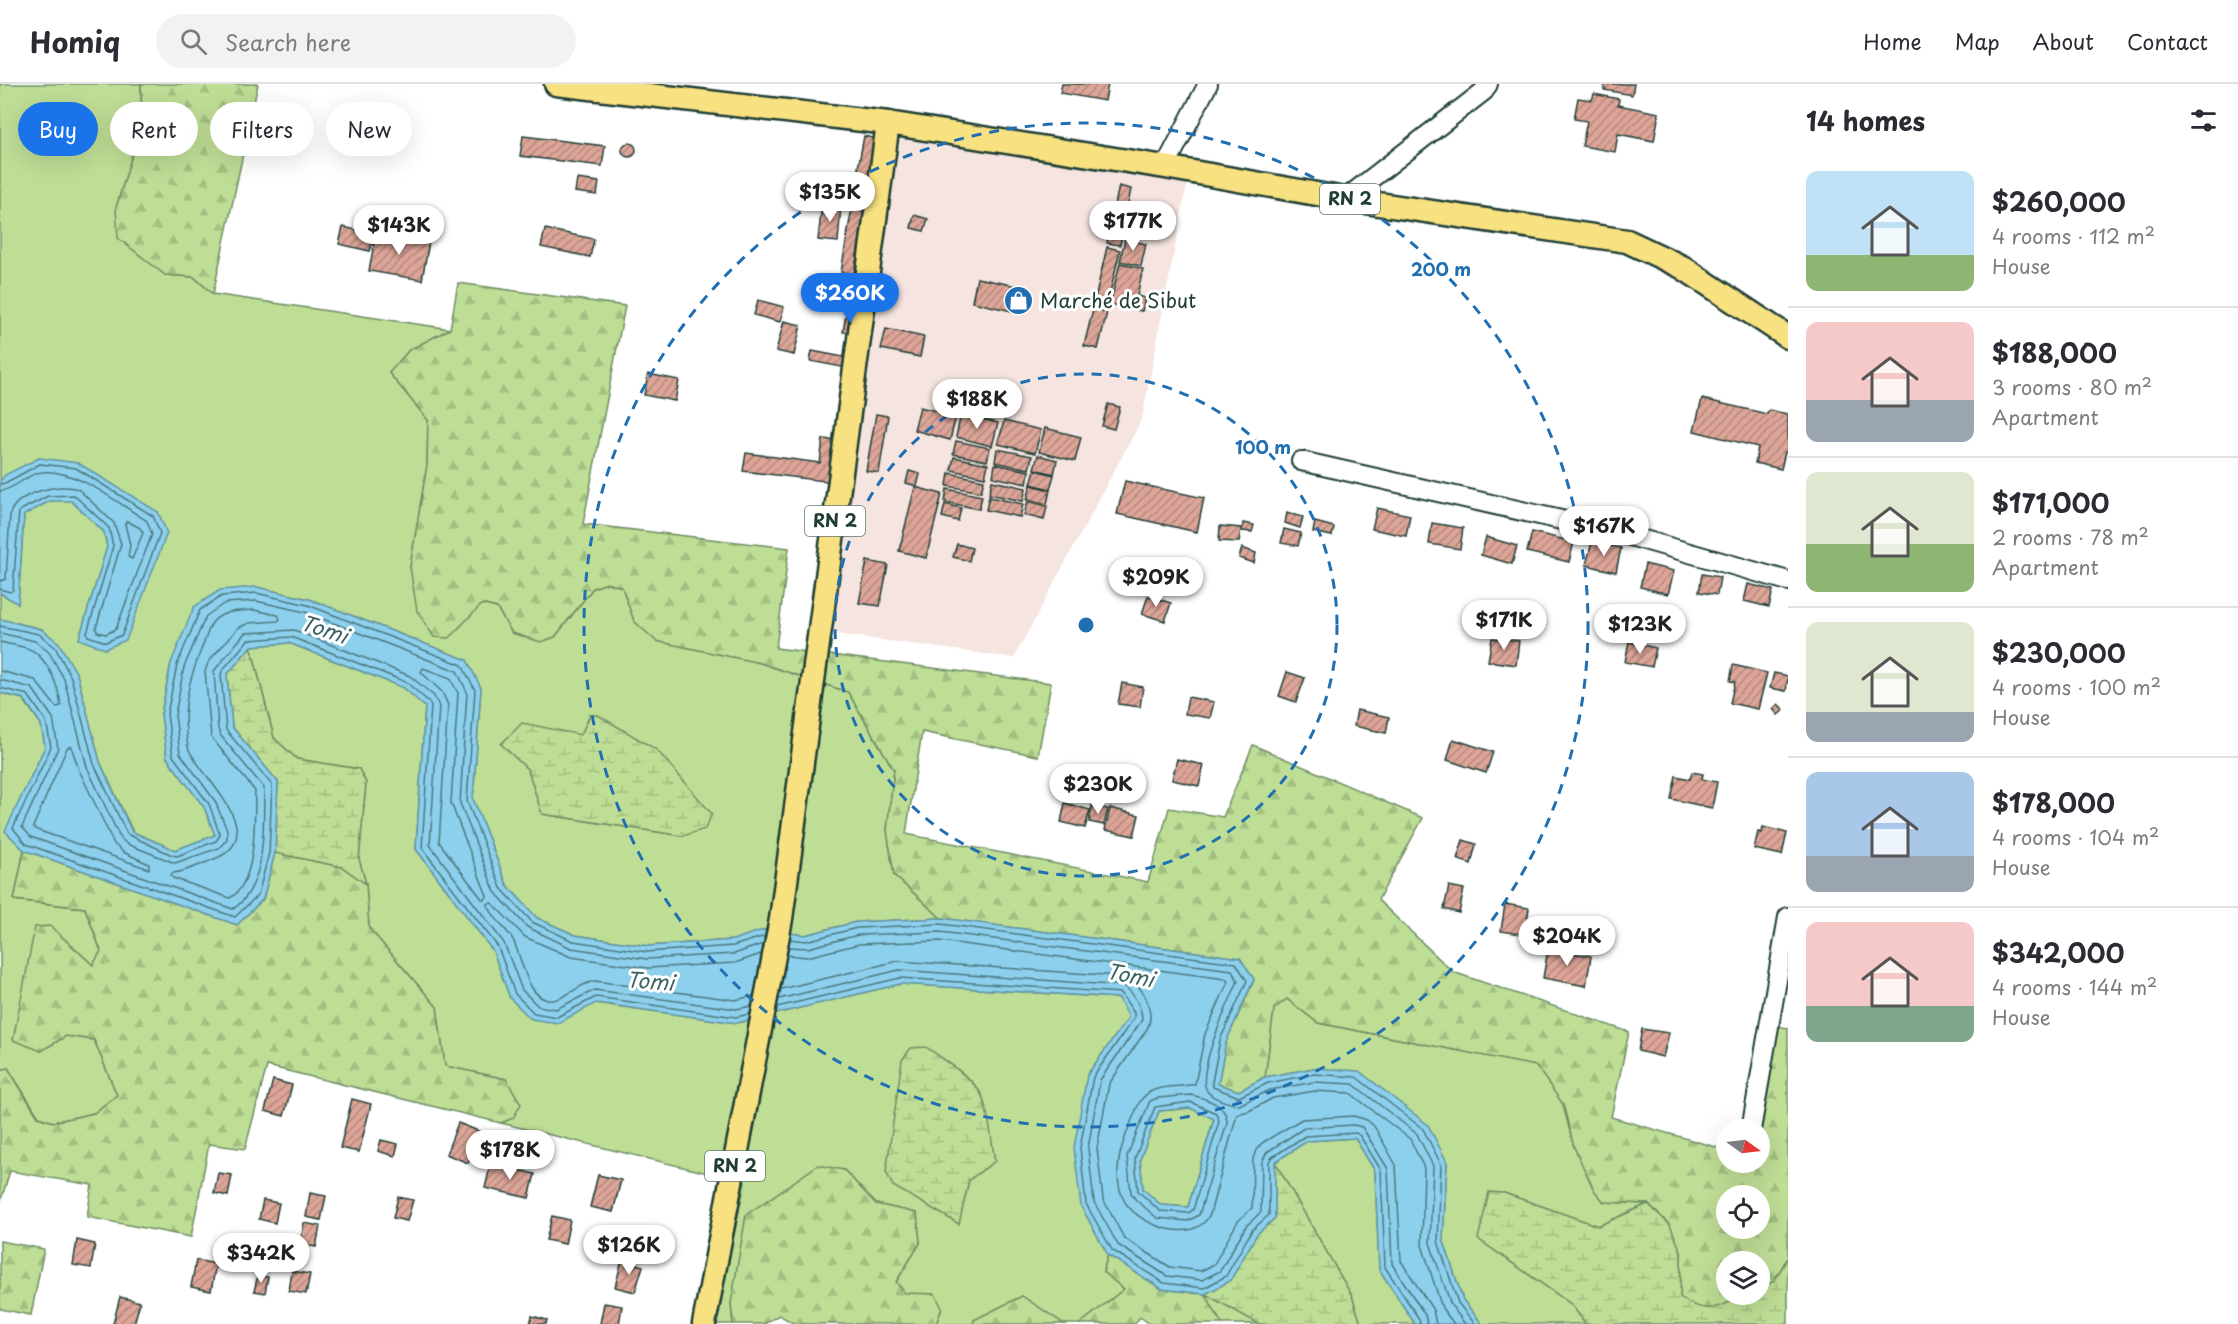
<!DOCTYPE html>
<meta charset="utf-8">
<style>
:root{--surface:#fff;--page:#f2f2f3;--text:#2b2b33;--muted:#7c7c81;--line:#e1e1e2;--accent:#1a73e8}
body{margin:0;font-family:"Playpen Sans",sans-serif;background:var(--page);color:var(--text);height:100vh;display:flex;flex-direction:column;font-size:22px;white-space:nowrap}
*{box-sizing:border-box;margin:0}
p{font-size:20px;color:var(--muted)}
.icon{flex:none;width:33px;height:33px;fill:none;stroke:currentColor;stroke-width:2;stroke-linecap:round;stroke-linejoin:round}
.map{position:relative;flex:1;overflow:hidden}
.sheet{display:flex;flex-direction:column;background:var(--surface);width:450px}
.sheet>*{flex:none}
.guide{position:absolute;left:18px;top:18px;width:570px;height:54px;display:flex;gap:12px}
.needle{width:39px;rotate:104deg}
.controls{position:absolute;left:1716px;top:1035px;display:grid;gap:12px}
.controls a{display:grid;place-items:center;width:54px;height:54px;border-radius:50%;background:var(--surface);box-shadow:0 6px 24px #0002;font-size:30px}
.price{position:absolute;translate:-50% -51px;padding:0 14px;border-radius:21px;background:#fff;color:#222;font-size:20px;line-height:39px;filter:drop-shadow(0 2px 3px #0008)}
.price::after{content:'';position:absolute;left:50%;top:36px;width:18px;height:14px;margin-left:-9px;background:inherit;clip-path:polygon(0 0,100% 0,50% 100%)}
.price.current{background:var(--accent);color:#fff}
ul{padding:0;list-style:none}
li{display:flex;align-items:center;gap:18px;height:150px;padding:0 18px}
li+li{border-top:2px solid var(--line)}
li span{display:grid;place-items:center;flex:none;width:168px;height:120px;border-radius:12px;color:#555}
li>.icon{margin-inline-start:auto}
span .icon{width:72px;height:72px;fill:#fffc;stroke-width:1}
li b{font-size:26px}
h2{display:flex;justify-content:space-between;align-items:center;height:72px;padding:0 18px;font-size:26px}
.pill{padding:0 21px;border-radius:27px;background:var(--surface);box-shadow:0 6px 24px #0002;font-size:21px;line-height:54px}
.pill.current{background:var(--accent);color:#fff}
header{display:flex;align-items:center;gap:36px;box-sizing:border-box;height:84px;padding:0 30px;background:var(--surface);border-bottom:2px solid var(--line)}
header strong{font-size:28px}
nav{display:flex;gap:33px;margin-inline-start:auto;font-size:21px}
.search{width:420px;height:54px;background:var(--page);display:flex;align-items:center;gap:15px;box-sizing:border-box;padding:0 21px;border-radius:33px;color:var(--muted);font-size:22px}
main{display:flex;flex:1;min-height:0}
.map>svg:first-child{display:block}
.built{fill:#f5e4e0}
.green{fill:#bedd95;stroke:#6e8d64;stroke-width:1.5;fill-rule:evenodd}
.forest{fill:url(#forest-firs);stroke:#6e8d64;stroke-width:1.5;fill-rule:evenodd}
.wetland{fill:url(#wetland-marsh);stroke:#6e8d64;stroke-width:1.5}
.water{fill:#8dd0ee;stroke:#6195a4;stroke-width:1.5;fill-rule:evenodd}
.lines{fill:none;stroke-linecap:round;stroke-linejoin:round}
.shore{stroke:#4b787e;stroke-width:1.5}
.building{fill:url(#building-hatch);stroke:#1f3d34;stroke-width:1.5}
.minor-casing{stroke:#1f3d34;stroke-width:22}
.major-casing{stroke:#1f3d34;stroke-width:27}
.minor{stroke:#fff;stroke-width:18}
.major{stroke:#f8e181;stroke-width:22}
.ring{fill:none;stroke:#1f6fb2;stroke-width:3;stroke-dasharray:10 8}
.labels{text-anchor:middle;stroke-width:6;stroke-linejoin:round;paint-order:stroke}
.shield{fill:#fff;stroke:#627771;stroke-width:1.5}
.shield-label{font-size:18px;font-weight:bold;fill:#1f3d34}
.poi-label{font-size:20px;fill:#1f3d34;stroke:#fff;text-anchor:start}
.water-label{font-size:21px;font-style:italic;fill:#3a6262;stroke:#fff}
.centre{fill:#1f6fb2;stroke:#fff;stroke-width:3}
.ring-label{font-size:18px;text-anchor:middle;font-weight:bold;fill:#1f6fb2;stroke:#fff;stroke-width:6;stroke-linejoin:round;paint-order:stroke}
</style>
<header>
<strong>Homiq</strong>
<div class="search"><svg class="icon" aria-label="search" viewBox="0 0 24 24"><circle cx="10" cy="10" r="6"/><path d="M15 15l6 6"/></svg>Search here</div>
<nav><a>Home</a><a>Map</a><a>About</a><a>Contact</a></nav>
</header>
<main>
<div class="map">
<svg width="1788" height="1240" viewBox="0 0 1788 1240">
<defs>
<pattern id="forest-firs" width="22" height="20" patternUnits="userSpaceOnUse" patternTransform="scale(1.5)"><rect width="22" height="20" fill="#bedd95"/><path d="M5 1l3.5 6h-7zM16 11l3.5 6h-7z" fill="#a3bf81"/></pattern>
<pattern id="wetland-marsh" width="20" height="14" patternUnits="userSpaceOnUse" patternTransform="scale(1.5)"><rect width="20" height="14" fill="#bedd95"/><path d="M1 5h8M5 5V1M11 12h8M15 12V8" fill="none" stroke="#a3bf81"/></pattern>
<pattern id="building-hatch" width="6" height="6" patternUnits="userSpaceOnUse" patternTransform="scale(1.5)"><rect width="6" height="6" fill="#dda598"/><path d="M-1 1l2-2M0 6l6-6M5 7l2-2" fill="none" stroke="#b3887d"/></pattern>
</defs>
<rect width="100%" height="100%" fill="#fff"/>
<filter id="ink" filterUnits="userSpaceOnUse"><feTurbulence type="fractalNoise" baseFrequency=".0167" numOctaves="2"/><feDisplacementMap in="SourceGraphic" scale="12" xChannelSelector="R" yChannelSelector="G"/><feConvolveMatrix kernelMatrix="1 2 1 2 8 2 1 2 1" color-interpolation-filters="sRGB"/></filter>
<g filter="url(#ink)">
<path class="built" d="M897,45l290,55 -45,235 -128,239 -184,-25z"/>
<g class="green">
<path d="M0,0h141l1,38 -26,86 49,67 29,2 19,17 237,35 -41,21 -20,23 39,47 -1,45 -17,102 39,71 32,-34 16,4 15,25 43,4 38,-49 14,-5 15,4 12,34 214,71 46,78 -7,60 7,45 47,43 -85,4 -51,13 -42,-5 -30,10 -85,6 -73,-11 -38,-17 -30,-33 -34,-86 8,-110 -14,-29 -158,-61 -53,-12 -85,76 -10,51 6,44 37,49 11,28 -40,15 -42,-18 -33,-70 -23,-88 -35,-45 -42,-10v-26l18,10 6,-89 26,-13 21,-1 33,32 3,15 -28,92 79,-127 -158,-31zM590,631l93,121 -141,-22 -14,-44 53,-35z"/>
<path d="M289,559l115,45 21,18 -9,143 77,102 17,47 48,25 37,-20 142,20 163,-39 219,14 10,19 -42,58 -6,131 27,49 -5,17 21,17 -44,35h-16l-42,-28 -48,24 -1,4h-37l6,-16 -37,-15 -9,-11 24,-39 -3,-30 -41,-9 -32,-34 -113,133 2,21h-18l30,-142 -244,-59 12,-5 -7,-39 -61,-13 -8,-59 -68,-79 -3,-44 -7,-24 7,-77 -7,-14 -62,-10 -23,-21 -23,-92zM982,1010l13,67 -26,19 -11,44z"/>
<path d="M0,609l23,6 18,25 4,23 -39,84 18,19 -10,50 71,8 16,43 -8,14 -43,-39 -9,125 25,-15 28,4 23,55 -23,18 -41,9 -14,-5 -31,-49 -8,2z"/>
<path d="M1287,915l31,24 219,43 26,38 11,43 30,55 44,2 -50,22 -94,-33 -26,46 93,65 15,20h-104l-19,-24 -20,-61 4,-77 -133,-94 -49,9 9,-69z"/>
<path d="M1190,1024l24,10 -26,89 -27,-2 -18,-16 -3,-30 19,-48z"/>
<path d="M1355,1054l20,33 4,98 36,55h-54l-9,-28 -77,-134 32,-21z"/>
<path d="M1205,1210l50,26 4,4h-37z"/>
</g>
<g class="forest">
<path d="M141,0h117l-45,210 -19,-17 -29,-2 -47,-37 -2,-30 26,-86z"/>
<path d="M458,199l167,23 -42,218 206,24 -13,100 275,35 -13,73 -116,-24 -16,102 242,48 21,-74 54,9 30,-72 170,73 -45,82 75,72 176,60 -18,85 115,33v12h34v-32l7,-106 21,4v229l-14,24 -14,8v-27h-34v32l25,1c-28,16 -44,29 -71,2l1,-45 -33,-48 -44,-2 -10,-12 -20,-43 -11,-43 -27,-38 -218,-43 -31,-24 -13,10 -9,68 -26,14 -21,-7 8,-42 28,-62 -14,-22 -299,-40 -47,-43 -7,-45 7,-60 -46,-78 -88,-29 -104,-22 -22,-20 -12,-34 -15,-4 -14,5 -38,49 -14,5 -29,-9 -15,-25 -15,-4 -33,34 -15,-1 -17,-26 -7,-44 17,-102 1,-45 -39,-47 20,-23 41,-21zM1726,1112h34v32h-34z"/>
<path d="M24,766l213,75 26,-26 12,-46 67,14 24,17 3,44 68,79 8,59 61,13 15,25 -8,14 -12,5 -234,-57 -22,83 -36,-5 -18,93 -104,-20 5,-32 -82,-14 -10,32v-133l8,-2 30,49 15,5 41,-9 23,-18 -23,-55 -28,-4 -25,15 -28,-11 22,-113 15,-1 43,39 8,-14 -16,-43 -71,-8z"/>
<path d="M818,1081l26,5 32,34 41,9 3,30 -24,39 9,11 30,1 7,14 -6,16h-141l-16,-9 -15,9h-31l-2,-21 15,-88z"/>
<path d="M0,1157l44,8 -13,66 -31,-6z"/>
<path d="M1108,1171l54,34 43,5 17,30h-72l-10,-7 -5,7h-55l44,-35 -21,-17z"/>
<path d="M1022,1212l42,28h-91l1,-4z"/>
</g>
<g class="wetland">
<path d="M251,562l23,92 23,21 62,10 7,14 -7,76 7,25 -24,-17 -67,-14 3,-71 -46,-55 -5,-52z"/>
<path d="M590,631h8l59,35 55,64 -7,15 -22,7 -141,-22 -14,-44 -27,-26 21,-21 59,12z"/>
<path d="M926,963c15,10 50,33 56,49 8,20 9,44 13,65l-26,19 -10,44 -66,-38 -7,-14 16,-112 9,-12z"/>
<path d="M1275,1078l77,134 9,28h-102l-54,-30 25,-13 27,-47 18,-16z"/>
<path d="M1489,1108l15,1 94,33 50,-22 22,21 11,27 -1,45c37,27 47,-3 80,-3v-5l14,-8 14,-24v67h-202l-15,-20 -93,-65z"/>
</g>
<g class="water">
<path d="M39,374l39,5 80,49 9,21 -41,107 -21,9 -26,-10 28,-92 -3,-15 -33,-31h-21l-26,14 -6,89 -18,-11v-112l5,-6z"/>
<path d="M256,503l53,12 158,61 14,28 -8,111 34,86 30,33 38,17 73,11 85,-6 30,-10 42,5 51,-13 85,-4 299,40 14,21 -28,63 -8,42 21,7 26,-14 49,-9 45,3 69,54 19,37 -4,77 20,61 19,24h-67l-36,-55 -4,-98 -20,-33 -48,3 -32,21v56l-18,16 -27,47 -25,13 -43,-5 -54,-34 -27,-49 -7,-58 13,-73 42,-58 -10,-19 -219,-14 -163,39 -141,-20 -38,20 -27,-4 -21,-21 -17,-47 -77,-102 9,-142 -21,-19 -115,-45 -38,3 -24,29 5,52 46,55 -3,71 -12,46 -26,26 -213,-75 -19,-19 40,-84 -4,-23 -17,-25 -24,-6v-74l41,10 18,14 18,31 23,88 32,70 43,18 40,-15 -11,-28 -37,-49 -6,-44 10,-51 23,-56 26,-17zM1190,1024l24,11 -26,88 -27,-2 -18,-16 -3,-30 19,-48z"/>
</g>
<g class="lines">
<g class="shore">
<path d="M0,400l5,-1 35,-19 36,4 77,48 7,17 -38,102 -16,7 -18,-6 -1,-3 26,-87 -4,-18 -35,-33 -26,1 -29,15 -6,79 -3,2 -10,-3"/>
<path d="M0,407c15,-1 27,-18 42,-19 34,-4 77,32 105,49l5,13 -36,95 -10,5 -9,-2 -1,-4 25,-84 -7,-21 -36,-34c-18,-7 -62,4 -68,25l-4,65 -6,2"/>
<path d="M127,437l13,7 3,5 -11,26 -4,-2 2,-12 -5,-21z"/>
<path d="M254,526l24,5 2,4 -2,2 -29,2 -11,5 -29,33 -4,10 6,66 44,54c-1,30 3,90 -25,107l-57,-20 -2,-3 2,-2c13,-1 26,-8 39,-13 61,-22 -8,-80 -23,-110 -2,-5 -2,-12 -3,-18 -4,-32 7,-63 19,-92 2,-5 4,-13 7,-17 9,-13 28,-12 42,-13z"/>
<path d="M0,542l39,8 16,13 16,30 23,87 33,70 45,21 5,1 39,-15 4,-6 -11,-31 -36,-48 -6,-42 10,-49 23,-55 22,-14 34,-3 52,12 154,60 13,25 -8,111 34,87 31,34 41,19 74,11 86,-6 32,-10"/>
<path d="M0,549l35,8 14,11 15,27 23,88 33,71 7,6 48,19 44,-15 8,-9v-9l-12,-29 -35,-48 -5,-38 9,-48 22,-51 19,-13 31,-2 49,11 152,59 10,21 -7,111 35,89 32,35 44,21 76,11 87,-5 29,-10"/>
<path d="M0,558c10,3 24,3 33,9 16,10 26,37 28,55l-5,1 -21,-27 -35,-9"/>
<path d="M423,584l27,10 8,15 -7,110 36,93 -2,4 -3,-1 -43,-57 9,-137 -6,-13 -21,-20z"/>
<path d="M0,596l32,8 21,30 5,30 -36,79 9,10 202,72c35,-23 30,-84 31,-121l-43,-52 -3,-7 -4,-58 31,-38 49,-3 116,46 24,20 5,10 -9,139 74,98 18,47 16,16 18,3 39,-19 141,19 16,-3"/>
<path d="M0,604l28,7 18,26 5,26 -38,81 13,16 209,73 23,-22 11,-42 3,-68 -46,-55 -5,-55 1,-4 26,-31 43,-3 115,45 23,20 2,4 -9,142 76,99 17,47 19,19 23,4 39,-20 140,20 14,-3"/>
<path d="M71,662l8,24 35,74 9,8 26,12v5l-112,-39 -4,-3 34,-79z"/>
<path d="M790,855l16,2 51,-13 84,-4 295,39 11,18 -27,59 -8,42 1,5 26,10 29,-14 46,-9 42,3 67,52 18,35 -3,77 20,62 17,21"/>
<path d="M789,863l19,1 50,-13 82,-3 292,38 6,11c-9,21 -41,88 -32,108 4,10 23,14 33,16l31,-15 44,-8 39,2 64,50 16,32 -3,77 21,62 14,19"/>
<path d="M787,871l20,2 52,-13 81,-3 286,38 2,3 -23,52 -10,50c-19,5 -44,-2 -56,19 -12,29 -29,61 -17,93 11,29 73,51 88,18l27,-100 12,-3 24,-13 42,-7 35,2 60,46 14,29 -2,77 20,63 12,16"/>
<path d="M781,905l117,-28 222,15c21,3 37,34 27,53l-38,55 -12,64 6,51 21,39 46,29 31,4 13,-7 24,-43 14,-13 1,-49 3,-9 6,-7 40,-24 52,-3 13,4 7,6 22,39 5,96 32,49 3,14"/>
<path d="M753,912l-18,4 -140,-19c-15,2 -28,17 -42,19 -27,3 -31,-46 -41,-62 -8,-11 -19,-21 -25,-34l5,-1 33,34 46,20 77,11 87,-5 26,-9"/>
<path d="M779,915l120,-29 225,16c10,7 18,22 18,34l-42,60 -12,68 6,54 24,43 49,31 35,4 18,-9 26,-45 15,-14 1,-50 5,-10 37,-24 50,-3 8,2 26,42 4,95 33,51 2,9"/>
<path d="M777,923l123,-29 221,15 13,20v5l-41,59 -13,71 6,56 26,46 52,33 40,5 22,-12 26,-46 17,-15v-53l2,-4 34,-22 51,-3 4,3 21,34 4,97 34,52 1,5"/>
<path d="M1191,1011c14,3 37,10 36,28l-28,92 -11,6 -31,-3 -22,-19 -4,-6 -4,-37 23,-55 8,-3z"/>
<path d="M1190,1018l26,11 3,8 -26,89 -5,3 -28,-2 -22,-20 -3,-33 20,-51z"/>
</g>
</g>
<g class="building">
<path d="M1062,0h46l-3,17 -45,-8z"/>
<path d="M1605,0h29l-2,11 -28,-5z"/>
<path d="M1594,10l25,5 -1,6 41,8 -5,28 -36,-7 -3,18 -33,-6 5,-25 -13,-2 4,-21 14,2z"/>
<path d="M523,52l82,10 -3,20 -82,-10z"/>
<path d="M864,52l14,3 -8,43 -14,-3z"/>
<circle cx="629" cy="66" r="7"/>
<path d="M834,92l12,3 -3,13 -12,-3z"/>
<path d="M577,95l22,3 -2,13 -22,-3z"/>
<path d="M1119,102l12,3 -11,56 -13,-2z"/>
<path d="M822,120l19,2 -3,36 -20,-2z"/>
<path d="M852,123l13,3 -11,64 -13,-2z"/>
<path d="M914,131l14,4 -4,12 -13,-3z"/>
<path d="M343,143l31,7 -4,17 -31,-7z"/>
<path d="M545,145l49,10 -4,18 -49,-10z"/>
<path d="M376,149l53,9 -7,38 -53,-9z"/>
<path d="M1125,155l21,5 -5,22 -21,-5z"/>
<path d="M1107,163l13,3 -13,56 -13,-3z"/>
<path d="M1120,179l23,6 -6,27 8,2 -3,13 -32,-7z"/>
<path d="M848,194l16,3 -6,31 -12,-2 2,-9 -4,-1z"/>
<path d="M977,194l45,9 -5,25 -45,-10z"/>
<path d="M758,216l26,7 -4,15 -26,-7z"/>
<path d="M1093,225l14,3 -9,37 -14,-3z"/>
<path d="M846,230l12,3 -4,17 -11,-2z"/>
<path d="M784,237l17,4 -7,30 -18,-4z"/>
<path d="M886,245l38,8 -4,20 -39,-8z"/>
<path d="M812,267l37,7 -2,10 -37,-7z"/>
<path d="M648,290l31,6 -4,21 -31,-6z"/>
<path d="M1702,315l65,15 2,-4 19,4v39l-3,-1 -4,17 -26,-6 3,-16 -64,-16z"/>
<path d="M1108,320l12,3 -6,22 -12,-3z"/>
<path d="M920,323l36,9 -6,24 -36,-10z"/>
<path d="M876,330l12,2 -9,57 -13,-2z"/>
<path d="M961,330l37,9 -6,23 -36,-9z"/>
<path d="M1004,337l37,9 -6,23 -37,-9z"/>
<path d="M1045,344l36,9 -6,24 -36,-9z"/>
<path d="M823,355l16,2 -6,41 -90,-11 3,-18 74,10z"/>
<path d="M956,357l34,7 -3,13 -34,-7z"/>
<path d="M997,365l35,7 -3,13 -34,-7z"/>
<path d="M1038,371l19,5 -3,14 -20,-5z"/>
<path d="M954,373l34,7 -3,13 -34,-7z"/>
<path d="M995,380l34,7 -2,13 -34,-7z"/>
<path d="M1035,386l19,5 -4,14 -19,-5z"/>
<path d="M909,387l11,3 -3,12 -11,-3z"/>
<path d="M949,389l35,7 -3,12 -34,-6z"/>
<path d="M992,397l34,7 -3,13 -34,-7z"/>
<path d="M1125,397l79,17 -7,34 -80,-18z"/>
<path d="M1031,401l19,5 -3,14 -20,-5z"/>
<path d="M915,403l27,7 -16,64 -27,-7z"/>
<path d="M947,405l35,7 -3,13 -34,-7z"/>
<path d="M989,413l34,7 -3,13 -34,-7z"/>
<path d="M1028,417l19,5 -3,14 -20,-5z"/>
<path d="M945,420l16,4 -3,13 -16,-4z"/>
<path d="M1377,424l33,7 -4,21 -34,-7z"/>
<path d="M1287,429l16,4 -3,11 -15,-5z"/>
<path d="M1315,438l19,5 -2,9 -19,-4z"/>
<path d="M1243,439l11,2 -2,7 -10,-1z"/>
<path d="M1432,439l31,5 -3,21 -31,-5z"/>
<path d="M1220,442l21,2 -2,14 -20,-1z"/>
<path d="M1284,445l17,4 -3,13 -17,-3z"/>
<path d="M1532,448l42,10 -5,20 -42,-10z"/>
<path d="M1486,453l31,9 -5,18 -31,-9z"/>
<path d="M1592,458l29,6 -5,24 -30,-7z"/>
<path d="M957,460l15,4 -3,13 -16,-4z"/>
<path d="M1242,464l14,5 -2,10 -15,-5z"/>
<path d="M867,477l21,4 -8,41 -21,-3z"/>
<path d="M1645,480l29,7 -6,23 -28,-7z"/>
<path d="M1702,490l18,3 -3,18 -18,-3z"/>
<path d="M1748,500l25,6 -4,17 -25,-6z"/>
<path d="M1148,512l23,7 -6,18 -23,-7z"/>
<path d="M1492,554l27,3 -3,24 -28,-4z"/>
<path d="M1629,558l27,6 -4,19 -27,-5z"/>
<path d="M1733,581l34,8 -9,36 -28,-6 5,-21 -5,-1z"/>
<path d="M1287,588l18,6 -9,24 -17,-6z"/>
<path d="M1774,589l14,3 -2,15 -16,-3z"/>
<path d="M1122,599l21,4 -3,20 -22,-3z"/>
<path d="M1188,613l26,5 -4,16 -25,-4z"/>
<path d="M1778,620l6,6 -6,5 -5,-6z"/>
<path d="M1357,626l32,7 -3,16 -32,-7z"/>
<path d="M1453,655l40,13 -7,21 -39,-13z"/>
<path d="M1177,675l27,6 -5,21 -27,-6z"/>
<path d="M1071,687l15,5 -5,17 -15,-5z"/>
<path d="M1692,688l11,2 -1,5 15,3 -5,26 -41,-9 5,-23 14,3z"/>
<path d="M1065,719l25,7 -5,18 -24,-6z"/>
<path d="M1092,722l16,3 -4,16 -15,-3z"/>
<path d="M1110,724l29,7 -5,21 -29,-6z"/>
<path d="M1763,743l24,6 -5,22 -28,-6 4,-17 4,1z"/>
<path d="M1463,756l13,4 -5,20 -14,-5z"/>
<path d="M1449,802l15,3 -5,24 -15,-4z"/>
<path d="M1505,820l24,4 -4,27 -24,-4z"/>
<path d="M1548,865l43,7 -5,30 -43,-8z"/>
<path d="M1642,945l27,4 -6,24 -25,-6z"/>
<path d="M273,996l19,5 -8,31 -19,-5z"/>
<path d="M352,1015l19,5 -12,48 -19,-4z"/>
<path d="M458,1039l23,9 -4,9 12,5 -5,12 -12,-5 -4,10 -22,-9z"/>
<path d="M381,1056l17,4 -3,12 -17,-5z"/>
<path d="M491,1079l44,11 -6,24 -44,-10z"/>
<path d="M218,1089l14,2 -4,21 -14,-3z"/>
<path d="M598,1091l23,5 -8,32 -23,-5z"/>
<path d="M310,1109l16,3 -5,24 -15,-3z"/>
<path d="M398,1113l15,3 -6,21 -14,-3z"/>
<path d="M263,1116l16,3 -4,20 -16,-4z"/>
<path d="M552,1132l18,4 -5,24 -19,-4z"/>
<path d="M304,1139l16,3 -4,21 -16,-3z"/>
<path d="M77,1156l18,4 -4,24 -18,-3z"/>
<path d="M196,1176l20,4 -5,27 -20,-4z"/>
<path d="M622,1176l21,6 -8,26 -20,-5z"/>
<path d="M292,1187l18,3 -4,20 -17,-3z"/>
<path d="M258,1191l10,2 -3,16 -11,-2z"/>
<path d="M120,1213l20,5 -6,22h-21z"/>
<path d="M604,1219l18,3 -3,18h-19z"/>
<path d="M532,1232l15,4 -1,4h-16z"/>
</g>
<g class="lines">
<defs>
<g id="minor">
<path d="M1165,83l43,-83"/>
<path d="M1345,115l139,-108 4,-7"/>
<path d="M1301,377l322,73 165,47"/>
<path d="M1751,1046l37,-213"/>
</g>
<g id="major">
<path d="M556,0l332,39 277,44 180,32 282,42 55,26 106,70"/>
<path d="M704,1240l77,-405 107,-796"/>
</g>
</defs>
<use href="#minor" class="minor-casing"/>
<use href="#major" class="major-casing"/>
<use href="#minor" class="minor"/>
<use href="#major" class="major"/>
</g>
</g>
<g class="ring">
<circle cx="1086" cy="541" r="251"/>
<circle cx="1086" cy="541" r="502"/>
</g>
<defs>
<symbol id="shop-disc" viewBox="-11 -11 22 22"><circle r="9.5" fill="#1f6fb2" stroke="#fff"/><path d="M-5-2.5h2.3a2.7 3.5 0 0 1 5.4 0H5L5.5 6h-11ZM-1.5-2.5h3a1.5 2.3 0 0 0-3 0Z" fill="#fff"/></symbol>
</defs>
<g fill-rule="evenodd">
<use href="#shop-disc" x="1002" y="200" width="33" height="33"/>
</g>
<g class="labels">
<g class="shield">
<rect x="1320" y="100" width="60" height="30" rx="4.5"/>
<rect x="805" y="422" width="60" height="30" rx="4.5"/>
<rect x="705" y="1067" width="60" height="30" rx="4.5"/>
</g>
<g class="shield-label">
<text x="1350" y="121">RN 2</text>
<text x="835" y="443">RN 2</text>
<text x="735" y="1088">RN 2</text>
</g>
<g class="poi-label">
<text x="1040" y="224">Marché de Sibut</text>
</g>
<g class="water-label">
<text transform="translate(324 546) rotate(18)" y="7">Tomi</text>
<text transform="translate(1130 892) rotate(11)" y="7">Tomi</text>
<text transform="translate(650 898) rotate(4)" y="7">Tomi</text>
</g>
</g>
<circle cx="1086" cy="541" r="9" class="centre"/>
<g class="ring-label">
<text x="1441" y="192">200 m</text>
<text x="1263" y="370">100 m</text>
</g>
</svg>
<div class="controls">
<a><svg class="needle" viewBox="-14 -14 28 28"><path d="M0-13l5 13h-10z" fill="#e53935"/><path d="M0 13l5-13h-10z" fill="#7c7c81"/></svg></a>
<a><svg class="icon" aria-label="locate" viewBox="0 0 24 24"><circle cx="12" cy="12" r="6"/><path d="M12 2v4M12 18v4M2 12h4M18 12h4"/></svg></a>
<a><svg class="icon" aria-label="layers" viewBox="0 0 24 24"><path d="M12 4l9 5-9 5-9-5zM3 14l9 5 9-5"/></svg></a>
</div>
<b class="price" style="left:830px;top:139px">$135K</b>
<b class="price" style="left:1133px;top:168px">$177K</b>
<b class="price" style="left:399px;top:172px">$143K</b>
<b class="price current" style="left:850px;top:240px">$260K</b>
<b class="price" style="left:977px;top:346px">$188K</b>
<b class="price" style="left:1604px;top:473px">$167K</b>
<b class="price" style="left:1156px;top:524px">$209K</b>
<b class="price" style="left:1504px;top:567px">$171K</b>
<b class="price" style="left:1640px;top:571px">$123K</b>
<b class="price" style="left:1098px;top:731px">$230K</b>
<b class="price" style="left:1567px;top:883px">$204K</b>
<b class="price" style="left:510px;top:1097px">$178K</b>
<b class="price" style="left:629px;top:1192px">$126K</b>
<b class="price" style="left:261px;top:1200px">$342K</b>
<div class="guide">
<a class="pill current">Buy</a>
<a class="pill">Rent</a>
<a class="pill">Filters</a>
<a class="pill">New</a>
</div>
</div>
<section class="sheet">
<h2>14 homes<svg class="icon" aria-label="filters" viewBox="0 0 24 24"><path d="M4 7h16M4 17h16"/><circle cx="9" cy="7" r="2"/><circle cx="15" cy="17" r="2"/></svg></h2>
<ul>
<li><span style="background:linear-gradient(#bfe0f5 70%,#8fb573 0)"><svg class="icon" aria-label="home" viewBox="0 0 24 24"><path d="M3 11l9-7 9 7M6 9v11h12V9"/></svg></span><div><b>$260,000</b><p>4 rooms · 112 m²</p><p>House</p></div></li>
<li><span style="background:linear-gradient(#f6c9c9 65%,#9aa5b1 0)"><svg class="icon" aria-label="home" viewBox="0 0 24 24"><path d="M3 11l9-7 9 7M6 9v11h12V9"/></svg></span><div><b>$188,000</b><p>3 rooms · 80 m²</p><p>Apartment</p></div></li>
<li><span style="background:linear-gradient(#dfe7d0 60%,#8fb573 0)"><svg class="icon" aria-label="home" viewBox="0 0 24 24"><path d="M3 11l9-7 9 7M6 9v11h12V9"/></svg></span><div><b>$171,000</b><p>2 rooms · 78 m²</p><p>Apartment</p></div></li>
<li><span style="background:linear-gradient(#dfe7d0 75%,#9aa5b1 0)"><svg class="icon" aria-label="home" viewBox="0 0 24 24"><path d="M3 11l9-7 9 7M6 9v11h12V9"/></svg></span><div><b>$230,000</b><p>4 rooms · 100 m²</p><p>House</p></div></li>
<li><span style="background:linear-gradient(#a9c7e8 70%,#9aa5b1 0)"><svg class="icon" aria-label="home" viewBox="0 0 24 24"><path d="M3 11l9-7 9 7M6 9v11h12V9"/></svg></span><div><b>$178,000</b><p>4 rooms · 104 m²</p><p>House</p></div></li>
<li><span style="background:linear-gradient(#f6c9c9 70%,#7fa58c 0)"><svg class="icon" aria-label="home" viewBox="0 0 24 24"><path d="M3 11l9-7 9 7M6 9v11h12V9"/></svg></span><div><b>$342,000</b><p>4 rooms · 144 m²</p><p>House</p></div></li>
</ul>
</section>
</main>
